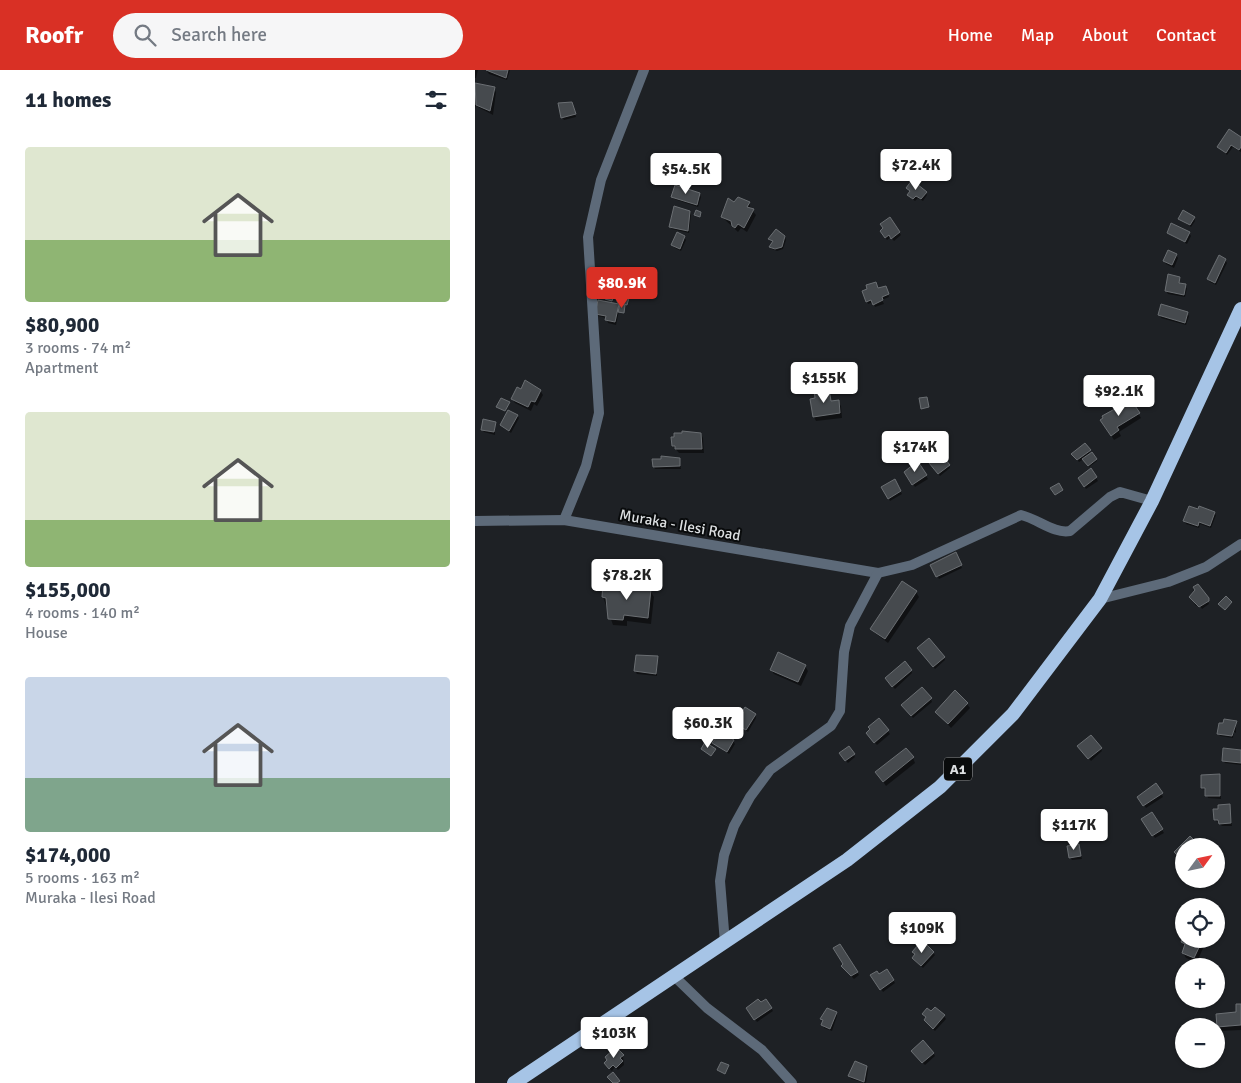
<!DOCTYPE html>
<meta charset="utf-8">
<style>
:root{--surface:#fff;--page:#f6f6f7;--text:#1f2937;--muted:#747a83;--accent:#d93025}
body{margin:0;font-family:Signika,sans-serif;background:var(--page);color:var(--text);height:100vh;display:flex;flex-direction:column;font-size:19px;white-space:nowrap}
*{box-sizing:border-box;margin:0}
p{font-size:16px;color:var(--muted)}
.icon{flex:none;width:28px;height:28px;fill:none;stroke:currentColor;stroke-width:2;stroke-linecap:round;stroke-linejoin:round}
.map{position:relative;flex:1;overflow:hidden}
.details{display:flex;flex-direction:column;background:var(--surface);width:475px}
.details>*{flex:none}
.needle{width:32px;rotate:57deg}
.controls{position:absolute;left:700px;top:768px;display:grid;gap:10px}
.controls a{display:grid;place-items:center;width:50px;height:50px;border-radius:50%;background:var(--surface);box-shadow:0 1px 4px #0004;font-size:25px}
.price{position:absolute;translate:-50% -42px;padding:0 11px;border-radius:5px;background:#fff;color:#222;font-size:16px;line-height:32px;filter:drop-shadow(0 1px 2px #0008)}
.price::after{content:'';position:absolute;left:50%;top:30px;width:15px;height:11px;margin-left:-8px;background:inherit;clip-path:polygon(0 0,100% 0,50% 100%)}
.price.selected{background:var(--accent);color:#fff}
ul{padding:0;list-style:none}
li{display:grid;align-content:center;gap:10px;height:265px;padding:0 25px}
li span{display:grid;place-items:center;height:155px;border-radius:5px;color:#555}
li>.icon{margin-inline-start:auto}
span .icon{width:90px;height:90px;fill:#fffc;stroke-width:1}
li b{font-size:21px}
h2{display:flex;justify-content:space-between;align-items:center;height:60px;padding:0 25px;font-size:21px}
header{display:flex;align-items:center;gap:30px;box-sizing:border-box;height:70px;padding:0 25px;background:var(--accent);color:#fff}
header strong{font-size:24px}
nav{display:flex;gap:28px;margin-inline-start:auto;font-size:18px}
.search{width:350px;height:45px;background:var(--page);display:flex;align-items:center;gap:12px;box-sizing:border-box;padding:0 18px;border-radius:28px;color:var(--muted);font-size:19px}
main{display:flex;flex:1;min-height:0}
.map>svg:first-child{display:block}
.shadow{fill:#0007}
.building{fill:#464a4e;stroke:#6b6f73}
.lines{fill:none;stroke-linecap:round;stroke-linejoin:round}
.minor{stroke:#5d6a79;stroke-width:10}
.trunk{stroke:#a6c4e6;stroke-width:14}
.labels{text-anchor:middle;stroke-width:4;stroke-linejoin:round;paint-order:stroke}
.shield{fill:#090b0c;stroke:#9d9fa1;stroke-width:1}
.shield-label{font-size:14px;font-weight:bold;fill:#dcdfe1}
.street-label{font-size:15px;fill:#dcdfe1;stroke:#090b0c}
</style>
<header>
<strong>Roofr</strong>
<div class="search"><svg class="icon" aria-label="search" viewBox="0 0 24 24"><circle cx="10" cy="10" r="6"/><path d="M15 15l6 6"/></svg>Search here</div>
<nav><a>Home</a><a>Map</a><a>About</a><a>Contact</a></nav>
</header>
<main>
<section class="details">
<h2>11 homes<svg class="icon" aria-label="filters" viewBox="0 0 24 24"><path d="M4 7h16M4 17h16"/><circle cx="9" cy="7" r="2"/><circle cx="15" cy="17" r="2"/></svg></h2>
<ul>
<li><span style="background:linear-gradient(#dfe7d0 60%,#8fb573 0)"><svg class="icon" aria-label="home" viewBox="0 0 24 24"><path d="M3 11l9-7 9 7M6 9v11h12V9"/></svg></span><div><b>$80,900</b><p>3 rooms · 74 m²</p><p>Apartment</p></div></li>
<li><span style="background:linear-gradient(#dfe7d0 70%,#8fb573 0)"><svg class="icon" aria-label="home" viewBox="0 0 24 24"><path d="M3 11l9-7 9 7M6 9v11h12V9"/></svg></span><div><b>$155,000</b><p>4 rooms · 140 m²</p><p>House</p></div></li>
<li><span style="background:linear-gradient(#c9d6e8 65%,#7fa58c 0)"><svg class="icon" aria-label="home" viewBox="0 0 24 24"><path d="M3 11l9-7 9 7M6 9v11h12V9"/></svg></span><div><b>$174,000</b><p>5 rooms · 163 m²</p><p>Muraka - Ilesi Road</p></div></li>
</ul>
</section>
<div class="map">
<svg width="766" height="1013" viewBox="0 0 766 1013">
<rect width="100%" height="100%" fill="#1e2125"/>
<g class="shadow">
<path d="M0,0h3l-2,8h-1z"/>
<path d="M11,0h24l-3,10 -18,-6z"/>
<path d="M1,15l18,3 2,4 -3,23 -17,-9 -1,3z"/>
<path d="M98,36l3,11 -12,3 -2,-3z"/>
<path d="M766,69v13l-8,-5 -6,8 -8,-8z"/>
<path d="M205,110l-2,8 21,6 2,3 -3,10 -24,-8 -2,-2 3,-14z"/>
<path d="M432,118l19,5 1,2 -4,6 -5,-3 -3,3 -7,-6 2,-3z"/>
<path d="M274,133l2,6 5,6 -9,17 -6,-4 -3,4 -16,-15 13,-13z"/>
<path d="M215,142l1,3 -2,18 -17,-4 -2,-2z"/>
<path d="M719,148l1,3 -4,6 -11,-8z"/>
<path d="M415,149l11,16 -7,6 -3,-4 -4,3 -6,-9z"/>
<path d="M693,163h21l2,3 -4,8z"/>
<path d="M209,167l2,3 -5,11 -6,-3 -2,-3z"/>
<path d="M310,167l1,3 -3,9 -6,2 -5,-2 -2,-2 4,-4 -4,-4z"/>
<path d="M701,185l2,3 -4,10 -8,-4 -2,-3z"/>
<path d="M750,190l2,3 -11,22 -6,-3 -2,-3z"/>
<path d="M149,206l2,3 -4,11 -15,-3 -2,-3z"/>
<path d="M705,208v6l7,4 -2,9 -17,-3 -2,-3z"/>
<path d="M403,220h9l2,7 -7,3 2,4 -9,3 -2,-5 -5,2 -1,-3z"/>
<path d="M154,229l-1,6 -5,-1 1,8 -5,-1 -3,14 -8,-2 -1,-5 -9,-2 -1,-2 21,-9 2,4 1,-5 -3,-2z"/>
<path d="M712,243l2,3 -3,9 -25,-7 -1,-3z"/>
<path d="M354,319l3,14 6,-1 3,4 1,12 -26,3 -2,-4 2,-17z"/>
<path d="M65,320l3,5 -6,11 -3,-2 -3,7 -16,-8 -3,-4z"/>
<path d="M656,332l10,16 -22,14 2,4 -7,4 -12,-19z"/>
<path d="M42,346l2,2 -8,15 -8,-6 -2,-2z"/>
<path d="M20,353v12l-11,-3 -2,-2z"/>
<path d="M226,364l2,4 1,15h-25l-6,-7v-8z"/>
<path d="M614,381l8,10 -8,6 -5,-8 -5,3 -4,-5z"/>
<path d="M204,389l2,10h-26l-1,-2 9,-7z"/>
<path d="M444,394l9,15 -13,8 -9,-15z"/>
<path d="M474,395l1,3 -10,8 -8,-10z"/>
<path d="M616,400l7,11 -12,8 -7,-11z"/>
<path d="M419,410l8,14 -12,7 -7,-14z"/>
<path d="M739,443l2,2 -5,13 -11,-4 -1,4 -13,-4 -1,-3z"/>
<path d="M480,484l7,14 -23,11 -7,-14z"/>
<path d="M139,516l2,5 34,-1 4,7 -3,27 -24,-3v5l-14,-1 -10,-28z"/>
<path d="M441,522l3,5 -31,46 -13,-10 -3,-4z"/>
<path d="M731,525l3,9 -7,5 -3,-5 -3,2 -5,-9z"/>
<path d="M446,581l23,6 1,3 -10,9z"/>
<path d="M182,588v18l-20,-2 -2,-3z"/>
<path d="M330,596l3,5 -7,15 -27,-12 -3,-4z"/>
<path d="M436,600l1,3 -17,16 -7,-8z"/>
<path d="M456,629l1,3 -19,16 -8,-10z"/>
<path d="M492,634l3,4 -19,20 -14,-16z"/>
<path d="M280,645l1,3 -8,14 -10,-6 -1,-2z"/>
<path d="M224,647l3,9 -4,10 -15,-5 -1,-3z"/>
<path d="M404,650l11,14 -13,11 -8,-9z"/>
<path d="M761,652v11l-2,-1 -1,6 -13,-2 -2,-3 6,-8z"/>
<path d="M258,671l2,3 -6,10 -15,-11z"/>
<path d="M606,679h20l1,2 -11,10z"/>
<path d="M766,681v14l-16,-2 -2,-3z"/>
<path d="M378,684l2,3 -7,6 -6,-7z"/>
<path d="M438,688l2,5 -29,23 -6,-9z"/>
<path d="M745,705l1,24 -13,-1 -2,-7 -4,-3z"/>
<path d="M681,715l7,12 -17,11 -7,-11z"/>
<path d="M754,735l3,21h-10l-7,-6 -1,-10z"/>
<path d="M677,744l12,19 -9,5 -12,-18z"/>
<path d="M603,775l4,14 -10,1 -2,-3z"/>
<path d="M709,869h23l-10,23 -11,-4 -3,-5 2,-6 -3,-5z"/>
<path d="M364,876l20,29 -5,4 -10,-10z"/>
<path d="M458,883l2,2 -12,13 -8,-7z"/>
<path d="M411,900l9,13 -12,9 -11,-16h6z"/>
<path d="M291,931l7,10 -16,11 -9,-14z"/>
<path d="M766,935v25l-20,1 -2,-5 18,-13z"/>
<path d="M361,943l1,3 -5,15 -8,-3 -2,-9z"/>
<path d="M449,944l20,2 2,3 -11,12 -10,-10 2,-3z"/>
<path d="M458,983l2,3 -10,9 -11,-11z"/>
<path d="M148,986l1,9 -6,5 -3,-3 -3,4 -5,-5z"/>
<path d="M392,997l1,3 -2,13 -15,-4 -2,-3z"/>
</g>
<g class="building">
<path d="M11,0h22l-2,8z"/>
<path d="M0,13l20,4 -5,24 -14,-6z"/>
<path d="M97,32l4,12 -15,4 -3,-15z"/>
<path d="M754,59l12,8v10l-2,3 -8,-5 -5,8 -9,-6z"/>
<path d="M201,107l5,2 -2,6 -6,-2z"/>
<path d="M207,109l4,1 -2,7 -3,-1z"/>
<path d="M437,110l15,12 -6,7 -5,-3 -3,3 -6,-4 3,-4 -4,-3z"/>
<path d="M200,115l25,8 -3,12 -26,-8z"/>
<path d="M263,127l12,5 -3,5 7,2 -10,19 -6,-4 -3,4 -3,-2 -1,-5 -10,-4 7,-19 6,4z"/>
<path d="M199,136l16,5 -2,20 -19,-4z"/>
<path d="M221,140l5,2 -1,5 -6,-2z"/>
<path d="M708,140l12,7 -5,8 -12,-6z"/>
<path d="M415,147l10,15 -9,7 -2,-4 -4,3 -5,-7 3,-3 -3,-4z"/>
<path d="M696,153l19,9 -5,10 -18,-9z"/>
<path d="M301,159l9,7 -3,11 -7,2 -6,-2 4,-6 -5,-2z"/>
<path d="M202,162l8,4 -5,13 -9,-4z"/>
<path d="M693,180l9,4 -5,11 -9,-4z"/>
<path d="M744,185l7,4 -11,24 -8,-4z"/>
<path d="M133,200l17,5 -4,12 -17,-3z"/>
<path d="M693,204l12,3 -1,6 7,1 -2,11 -19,-4z"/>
<path d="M401,212l2,6 8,-2 3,8 -7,3 1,3 -10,5 -2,-5 -5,2 -4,-11 5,-2 -1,-4z"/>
<path d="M132,223l7,2 -2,6 -7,-2z"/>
<path d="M143,225l11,3 -2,7 -10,-3z"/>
<path d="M123,230l21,4 -4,18 -10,-2 1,-4 -11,-2z"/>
<path d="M145,234l5,1 -1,8 -6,-1z"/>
<path d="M686,234l27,8 -3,11 -27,-8z"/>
<path d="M50,310l16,10 -6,12 -4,-1 -3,6 -17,-8 6,-12 4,2z"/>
<path d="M354,318l2,13 8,-1 1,13 -27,4 -3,-18 5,-1 -1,-8z"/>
<path d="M452,327l2,10 -8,2 -2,-11z"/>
<path d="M26,328l9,4 -5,9 -9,-4z"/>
<path d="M656,330l9,13 -23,14 2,3 -8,6 -11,-16 3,-2 -1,-2z"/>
<path d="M33,340l10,5 -9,16 -9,-6z"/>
<path d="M8,349l13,3 -2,10 -13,-2z"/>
<path d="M207,361l19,2 1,16h-27v-3h-3l-1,-9h3v-4h8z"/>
<path d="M610,373l6,7 -14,10 -6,-6z"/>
<path d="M617,382l5,7 -9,7 -6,-7z"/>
<path d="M466,384l9,11 -12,9 -9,-11z"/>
<path d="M186,386l19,2v8l-27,1 -1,-8h9z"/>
<path d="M440,393l1,2 3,-2 8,12 -15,10 -8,-13z"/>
<path d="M616,398l6,9 -13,10 -6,-9z"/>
<path d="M420,409l6,12 -13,8 -7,-12z"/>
<path d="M584,413l4,7 -8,5 -5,-7z"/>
<path d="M714,436l9,3 1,-3 16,6 -5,14 -11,-4 -1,4 -15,-5z"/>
<path d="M481,482l6,13 -26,12 -6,-12z"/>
<path d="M427,511l15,10 -32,48 -15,-10z"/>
<path d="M144,513l32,6 -3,29 -24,-3 -1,5 -15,-1 -2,-21 -4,-1 1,-13 11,1v4l5,1z"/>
<path d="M723,514l11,14v3l-10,6 -10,-10 6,-7 -2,-3z"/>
<path d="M751,526l6,6 -7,8 -7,-6z"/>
<path d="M454,568l16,19 -12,10 -16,-19z"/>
<path d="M303,582l28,13 -8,17 -28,-12z"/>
<path d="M161,585l22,1 -2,18 -22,-3z"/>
<path d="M430,591l7,9 -20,17 -7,-9z"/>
<path d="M447,617l10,11 -21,18 -10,-11z"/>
<path d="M480,620l13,13 -20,21 -13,-12z"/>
<path d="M270,637l11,7 -10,16 -11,-6z"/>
<path d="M211,641l14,5 -2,5 3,1 -5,12 -16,-6z"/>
<path d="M404,648l10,12 -15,13 -8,-10 4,-4 -2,-2z"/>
<path d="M749,649l13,2 -5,15 -15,-2 2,-11h4z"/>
<path d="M246,662l13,8 -7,12 -15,-9z"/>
<path d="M616,665l11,13 -14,11 -11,-13z"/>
<path d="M230,672l11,7 -5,7 -10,-7z"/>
<path d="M374,676l6,8 -10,7 -6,-8z"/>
<path d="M431,678l8,9 -31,25 -8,-10z"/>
<path d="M748,678l18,2v13l-19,-2z"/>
<path d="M745,704v22h-15v-8h-4v-13z"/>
<path d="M681,713l7,10 -20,13 -6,-9z"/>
<path d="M755,734l1,19 -12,1 -1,-4h-4l-1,-11h5v-4z"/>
<path d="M677,742l11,17 -11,7 -11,-17z"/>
<path d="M715,766l10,10h-16v16l-10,-10z"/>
<path d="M604,774l2,12 -12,2 -2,-12z"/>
<path d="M709,865v4h19l-9,19 -12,-5 3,-9 -4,-2z"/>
<path d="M450,873l9,9 -13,14 -9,-8 3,-4 -3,-2 6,-7 3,3z"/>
<path d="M365,874l18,28 -7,4 -10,-10 2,-2 -10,-16z"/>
<path d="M412,899l7,11 -14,10 -10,-15 7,-4 2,3z"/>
<path d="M283,929l3,3 5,-3 6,9 -18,12 -8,-12z"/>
<path d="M761,934h5v21l-24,2 -1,-13 20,-2z"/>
<path d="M460,937l10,8 -12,14 -9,-9 2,-3 -4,-3 5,-6 4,3z"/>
<path d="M352,938l10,4 -7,17 -9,-4 2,-5 -3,-1z"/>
<path d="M448,970l11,13 -12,10 -11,-12z"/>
<path d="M143,979l6,6 -4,3 3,3 -7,7 -3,-3 -4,4 -5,-6 3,-3 -2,-3 8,-7 2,2z"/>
<path d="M380,991l12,5 -3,16 -16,-6z"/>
<path d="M246,992l8,3 -4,9 -8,-4z"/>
<path d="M138,1002l7,9 -3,2h-4l-6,-6z"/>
</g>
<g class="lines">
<g class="minor">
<path d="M89,450l22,-54 13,-53 -11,-176 13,-57 43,-110"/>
<path d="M0,451l89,-1 314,53 34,-8 109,-50c17,4 33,19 49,16l40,-34 10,-5 32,9"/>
<path d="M625,529l68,-17 38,-15 35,-23"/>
<path d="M250,873l-5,-62 4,-26 10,-29 16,-29 20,-27 61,-44 9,-15 4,-59 6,-26 28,-53"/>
<path d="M200,907l32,31 55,42 30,33"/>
</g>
<path class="trunk" d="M39,1013l333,-223 93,-73 73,-73 87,-115 52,-98 89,-192"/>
</g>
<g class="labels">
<rect class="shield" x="469" y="687.5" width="28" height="23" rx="4"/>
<g class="shield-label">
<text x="483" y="704">A1</text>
</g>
<g class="street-label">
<text transform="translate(205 455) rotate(10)" y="5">Muraka - Ilesi Road</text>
</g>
</g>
</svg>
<div class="controls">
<a><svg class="needle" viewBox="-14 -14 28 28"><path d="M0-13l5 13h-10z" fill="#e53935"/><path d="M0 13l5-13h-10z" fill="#747a83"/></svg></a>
<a><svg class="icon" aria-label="locate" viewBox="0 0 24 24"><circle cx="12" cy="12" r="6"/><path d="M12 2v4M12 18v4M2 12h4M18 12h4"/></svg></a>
<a>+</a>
<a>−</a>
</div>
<b class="price" style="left:441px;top:121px">$72.4K</b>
<b class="price" style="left:211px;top:125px">$54.5K</b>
<b class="price selected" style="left:147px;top:239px">$80.9K</b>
<b class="price" style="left:349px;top:334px">$155K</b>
<b class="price" style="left:644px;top:347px">$92.1K</b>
<b class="price" style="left:440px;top:403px">$174K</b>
<b class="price" style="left:152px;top:531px">$78.2K</b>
<b class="price" style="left:233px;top:679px">$60.3K</b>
<b class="price" style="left:599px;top:781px">$117K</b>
<b class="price" style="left:447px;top:884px">$109K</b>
<b class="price" style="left:139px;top:989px">$103K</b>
</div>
</main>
